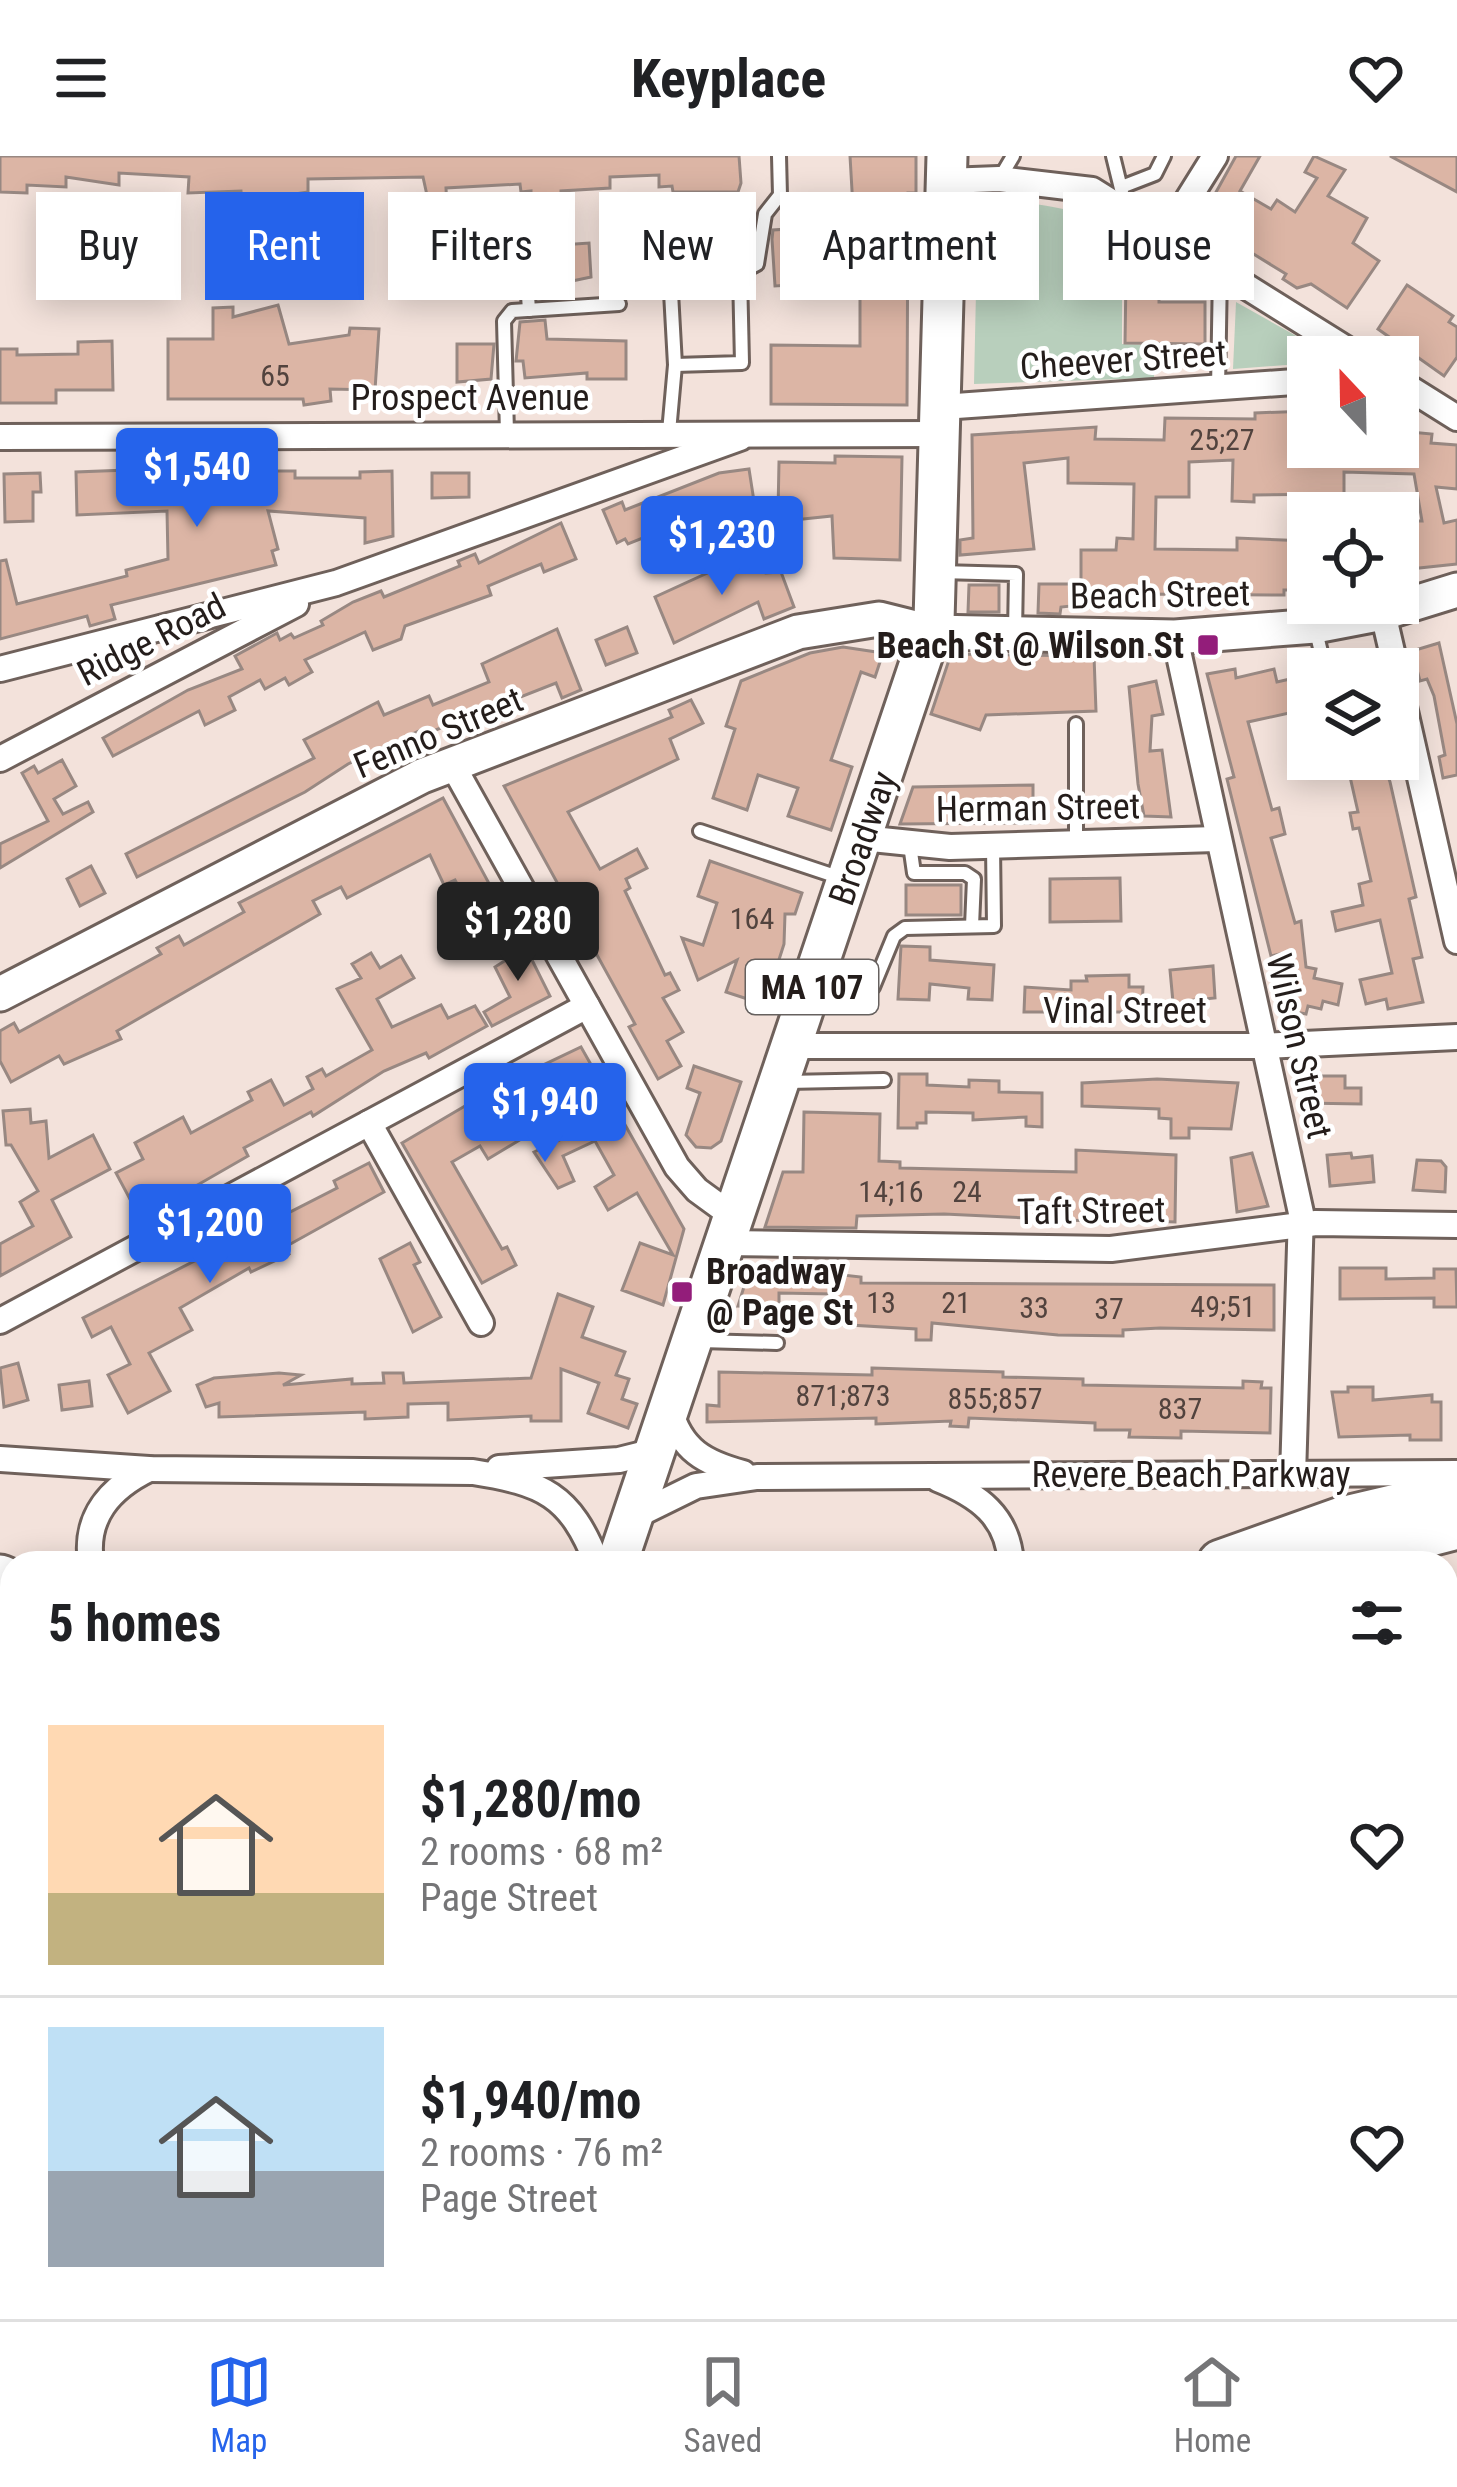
<!DOCTYPE html>
<meta charset="utf-8">
<style>
:root{--surface:#fff;--page:#f6f6f6;--text:#202124;--muted:#757577;--line:#e0e0e0;--accent:#2563eb}
body{margin:0;font-family:"Roboto Condensed",sans-serif;background:var(--page);color:var(--text);height:100vh;display:flex;flex-direction:column;font-size:45px;white-space:nowrap}
*{box-sizing:border-box;margin:0}
p{font-size:39px;color:var(--muted)}
.icon{flex:none;width:66px;height:66px;fill:none;stroke:currentColor;stroke-width:2;stroke-linecap:round;stroke-linejoin:round}
.map{position:relative;flex:1;overflow:hidden}
.details{position:absolute;left:0px;top:1395px;width:1458px;height:768px;display:flex;flex-direction:column;background:var(--surface);border-radius:36px 36px 0 0;box-shadow:0 6px 30px #0003}
.details>*{flex:none}
.banner{position:absolute;left:36px;top:36px;width:1386px;height:108px;display:flex;gap:24px}
.needle{width:78px;rotate:338deg}
.fabs{position:absolute;left:1287px;top:180px;display:grid;gap:24px}
.fabs a{display:grid;place-items:center;width:132px;height:132px;border-radius:0px;background:var(--surface);box-shadow:0 6px 30px #0003;font-size:60px}
.price{position:absolute;translate:-50% -102px;padding:0 27px;border-radius:12px;background:var(--accent);color:#fff;font-size:39px;line-height:78px;filter:drop-shadow(0 3px 6px #0008)}
.price::after{content:'';position:absolute;left:50%;top:72px;width:36px;height:27px;margin-left:-18px;background:inherit;clip-path:polygon(0 0,100% 0,50% 100%)}
.price.on{background:#222;color:#fff}
ul{padding:0;list-style:none}
li{display:flex;align-items:center;gap:36px;height:300px;padding:0 48px}
li+li{border-top:3px solid var(--line)}
li span{display:grid;place-items:center;flex:none;width:336px;height:240px;border-radius:0px;color:#555}
li>.icon{margin-inline-start:auto}
span .icon{width:144px;height:144px;fill:#fffc;stroke-width:1}
li b{font-size:51px}
h2{display:flex;justify-content:space-between;align-items:center;height:144px;padding:0 48px;font-size:51px}
.tag{padding:0 42px;border-radius:0px;background:var(--surface);box-shadow:0 6px 30px #0003;font-size:42px;line-height:108px}
.tag.on{background:var(--accent);color:#fff}
header{display:flex;justify-content:space-between;align-items:center;height:156px;padding:0 48px;background:var(--surface);font-size:54px;font-weight:700}
.menu{display:flex;justify-content:space-around;align-items:center;height:168px;border-top:3px solid var(--line);background:var(--surface);font-size:33px;color:var(--muted)}
.menu a{display:grid;justify-items:center;gap:6px}
.menu .on{color:var(--accent)}
.map>svg:first-child{display:block}
.green{fill:#b8cfbc}
.water{fill:#6993a1}
.building{fill:#dcb5a5;stroke:#988882;stroke-width:3}
.lines{fill:none;stroke-linecap:round;stroke-linejoin:round}
.lane-casing{stroke:#6f615b;stroke-width:18}
.street-casing{stroke:#6f615b;stroke-width:30}
.secondary-casing{stroke:#6f615b;stroke-width:39}
.primary-casing{stroke:#6f615b;stroke-width:45}
.highway-casing{stroke:#6f615b;stroke-width:51}
.lane{stroke:#fff;stroke-width:12}
.street{stroke:#fff;stroke-width:24}
.secondary{stroke:#fff;stroke-width:33}
.primary{stroke:#fff;stroke-width:39}
.highway{stroke:#fff;stroke-width:45}
.poi-dot{fill:#931d7a;stroke:#fff;stroke-width:4.5}
.labels{text-anchor:middle;stroke-width:9;stroke-linejoin:round;paint-order:stroke}
.number-label{font-size:30px;fill:#52433e}
.shield{fill:#fff;stroke:#66615f;stroke-width:3}
.shield-label{font-size:33px;font-weight:bold;fill:#241d1b}
.street-label{font-size:36px;fill:#241d1b;stroke:#fff}
.poi-label{font-size:36px;font-weight:bold;fill:#241d1b;stroke:#fff;text-anchor:end}
</style>
<header><svg class="icon" aria-label="menu" viewBox="0 0 24 24"><path d="M4 6h16M4 12h16M4 18h16"/></svg>Keyplace<svg class="icon" aria-label="heart" viewBox="0 0 24 24"><path d="M12 20l-8-8c-3-5 5-10 8-4 3-6 11-1 8 4z"/></svg></header>
<div class="map">
<svg width="1457" height="2163" viewBox="0 0 1457 2163">
<rect width="100%" height="100%" fill="#f3e2db"/>
<g class="green">
<path d="M978,42c83,8 118,11 188,58l-3,11h-41v77l33,1 -1,33 -180,6z"/>
<path d="M1236,146l64,36 8,13 -9,13 -66,5z"/>
<path d="M0,1547l12,9v347l-12,8z"/>
<path d="M12,1941v130l-12,6v-128z"/>
</g>
<g class="water">
<path d="M1457,1489v208l-11,5v-205z"/>
<path d="M0,1806h12v146l-12,5z"/>
</g>
<g class="building">
<path d="M0,0h739l2,27 -3,9h-65l-1,-6 -13,1v-12l-49,2v11l-49,3v40h-20v-30l-10,1v-11l-10,1 -1,-8 -74,4 1,20 -17,1 -7,-32 -115,2v13l-66,10 -1,-11 -53,2 1,-16 -70,-4v12l-53,-8v10l-39,-2v8l-27,-1z"/>
<path d="M850,0h66v37h-8l-1,212 -136,-1v-59l89,1v-65l-85,5 -3,-47 1,-9 81,-5z"/>
<path d="M1236,0h24l-20,35 31,18 6,-9 18,12 22,-34 -12,-6 9,-16 31,14 -17,26 39,22 -14,25 26,18 -32,47 -36,-24 -14,4 -14,-9 3,-5 -86,-53z"/>
<path d="M1390,0h67v36z"/>
<path d="M589,87l2,34 -28,6 -2,-38z"/>
<path d="M1126,121h33v25h46v42l-80,-1z"/>
<path d="M1407,129l46,31 -4,6 8,5v30l-13,19 -66,-47z"/>
<path d="M278,149l11,39 60,-9 1,-7 29,1 -4,61 -45,-1 1,12 -27,4 -1,-6h-135v-60h45v-31l20,-1v10z"/>
<path d="M545,164l2,19 79,2v38h-39v-6l-62,5 -2,-17h-7l4,-39z"/>
<path d="M112,185l1,49h-57v13h-56v-54h17v6l61,-1v-12z"/>
<path d="M457,188h37l-3,35 -34,3z"/>
<path d="M1308,255v36h90l1,-16 33,3 -1,9 26,2v44l-21,-2 8,36 13,-3v44l-57,6 1,-49h21l-8,-47 -70,-2v22l-90,1v7l-22,-1 1,-41 -44,2v35h-33l-1,52 82,1v-12l71,3v49h-24v5l-143,-1 -1,11 -50,-1 -29,3 -1,7 -22,-1 1,-29h42v-34h35l1,-12 16,1 1,-55 -66,-1v-25l-44,5 10,86 -74,6v-15l13,-2 -1,-103 124,-8 -1,12 69,1 1,-22 90,1v-6z"/>
<path d="M835,300l67,1 -2,103 -66,-2 -2,-42 -48,5 12,36 -19,6 2,-101 56,1z"/>
<path d="M127,306l70,5v4h98v7h65v-6l32,-1 1,65 -28,7v-25l-97,-7 10,38 -6,2 4,14 -165,40 4,14 -25,7 -3,-10 -87,23v-78l6,-1 11,44 110,-28 -1,-6 42,-11 -1,-48 -90,4 -1,-43 51,-2z"/>
<path d="M749,313l9,58 -29,4 -2,-6 -42,12 -5,-14 -52,21 -3,-5 -8,4 -14,-33 19,-8 3,8 94,-37z"/>
<path d="M40,317l1,19h-8v29l-28,1 -1,-48z"/>
<path d="M432,317h37v24l-37,1z"/>
<path d="M561,367l15,36 -32,13 -3,-8 -53,22 3,9 -86,31 -4,13 -28,11 -8,-18 -60,28 7,12 -23,13 -4,-7 -20,11 -5,-9 -31,17 6,13 -30,15 -6,-14 -86,45 -10,-18 85,-48 54,-21 -7,-13 42,-23 3,7 11,-6 3,4 29,-13 -2,-4 32,-19 28,-11 3,6 76,-31 -2,-5 17,-7 4,9z"/>
<path d="M764,404l2,13 15,-1 13,35 -30,12 -6,-17 -84,41 -19,-46 70,-32 4,9z"/>
<path d="M969,429h30v27h-31z"/>
<path d="M627,471l10,26 -31,12 -10,-25z"/>
<path d="M557,473l24,61 -19,8 -6,-15 -133,52 -2,-5 -73,34 -43,28 -168,85 -11,-23 188,-96 -10,-18 74,-38 6,13 45,-19 4,9 56,-23 -7,-18z"/>
<path d="M1439,487l18,81v51l-14,3 -4,-21 6,-2 -11,-59 -7,-17 -7,2 -8,-30z"/>
<path d="M843,491l40,6 -8,24 -14,-5 -30,88 21,7 -21,63 -43,-14 10,-28 -40,-13 -11,35 -34,-12 22,-69 -9,-3 15,-45 69,-28z"/>
<path d="M951,498l143,2 2,55 -110,4 -6,15 -49,-16z"/>
<path d="M1235,513l1,9 38,-9 3,13 31,-7v45l-16,4 -3,-11 -41,9 24,88 7,-2 6,26 -14,4 24,85 6,-2 5,46 10,2 -2,9 28,6 -4,21 -15,-4 -2,8 -13,-3 -2,8 -16,-3 2,-8 -12,-3 9,-48 -18,4 -44,-177 7,-2 -27,-103z"/>
<path d="M1156,525l7,33 -11,2 -2,35 12,-1 9,67 -27,-1 -6,-32 -9,-97z"/>
<path d="M691,544l12,23 -33,16 8,20 -110,53 32,57 37,-20 10,19 -21,11 4,9 -5,3 40,84 5,-2 9,17 -16,8 20,34 -16,9 14,25 -23,13 -29,-52 6,-3 -131,-238 168,-69 -3,-7z"/>
<path d="M1346,603h36l8,23 26,115 -7,2 13,58 -9,2 10,43 -35,7 -2,-10 -20,5 -6,-24 32,-7 -12,-53 -44,11 -4,-19 31,-7 -4,-21 12,-3 -12,-53 -6,1 -3,-16 8,-1z"/>
<path d="M62,604l14,26 -22,13 9,15 25,-12 5,10 -93,56v-24l48,-23 -26,-48 12,-7 4,7z"/>
<path d="M1033,629v38l-133,1 13,-37z"/>
<path d="M443,642l63,117 -51,25 -8,-17 24,-12 -16,-31 -11,5 -14,-30 -83,43 -6,-11 -28,14 7,13 -203,117 4,8 -57,25 -5,-8 -48,26 -11,-21v-30l14,-8 5,9 142,-78 -4,-6 22,-12 5,9 60,-33 -5,-9z"/>
<path d="M710,705l92,32 -7,21h-10l-1,30 -8,25 7,2 -11,36 -46,-15 11,-32 -39,20 -16,-42 21,7 14,-42 -19,-7z"/>
<path d="M91,710l14,27 -25,13 -13,-27z"/>
<path d="M1120,722l1,43 -71,1v-43z"/>
<rect x="906" y="729" width="55" height="30"/>
<path d="M521,782l29,58 -58,30 -8,-14 26,-15 -15,-30 14,-9 -6,-10z"/>
<path d="M901,790l29,1v13l64,5 -2,35 -24,-1 1,-11 -39,-4 -1,16 -31,-1z"/>
<path d="M371,797l9,15 21,-12 13,22 -37,21 15,28 49,-22 7,13 27,-12 12,20 -58,32 -3,-5 -42,18 -71,45 -2,-4 -67,36 4,8 -108,62 -24,-45 27,-14 -8,-16 48,-26 8,16 61,-33 -4,-8 23,-12 13,25 29,-16 -6,-12 15,-8 4,7 46,-26 -35,-61 24,-11 -9,-14z"/>
<path d="M1213,810l2,32 -21,2 2,11 -22,2 -4,-43z"/>
<path d="M1129,819v12h14l-1,25h-118l1,-25 46,3v-9h16l-1,-5z"/>
<path d="M581,891l103,182 -21,76 -41,-15 18,-47 33,12 -36,-62 -29,17 -13,-23 19,-12 -19,-34 -32,15 11,25 -16,7 -24,-36 53,-25 -18,-30 -54,25 8,16 -35,21 -8,-13 -28,16 50,87 5,-2 9,18 -34,18 -80,-140 97,-57z"/>
<path d="M694,910l47,16 -20,59 -10,7 -15,-1 -10,-12 14,-42 -13,-5z"/>
<path d="M899,918h28v11l42,2v-7l30,1v11l43,1v34l-16,-1v-9l-53,3v-7l-47,-1v11h-9v5h-19z"/>
<path d="M1304,920h41v12h16v16l-58,-1z"/>
<path d="M1157,923l81,4 -7,46 -42,-1v10h-18v-19l-12,-1v-9l-77,-3v-23z"/>
<path d="M30,953l1,14 15,-2 3,37 44,-23 17,34 -58,31 19,37 -71,39v-32l33,-18 -13,-24 18,-11 -27,-46h-5l-3,-34z"/>
<path d="M804,956l76,2 -1,47 21,1v6l176,4v-22l100,5 -1,67 -26,-1v-8h-49l-10,8 -146,-7 -87,2 -1,12 -91,-1 18,-55h20z"/>
<path d="M1252,997l16,53 -31,6 -6,-54z"/>
<path d="M1351,997l1,5 20,-2 2,26 -44,4 -3,-31z"/>
<path d="M1417,1004l24,1 5,6 -1,25 -32,-2z"/>
<path d="M369,1007l15,29 -99,55 4,7 -38,18 -2,-4 -69,40 12,22 -43,23 21,38 -42,22 -20,-38 22,-11 -19,-37 -19,10 -9,-19 254,-130 -3,-7z"/>
<path d="M410,1087l10,19 -6,3 27,52 -28,15 -33,-73z"/>
<path d="M1340,1112h46v11l48,-1v-9h22l1,38h-23v-9l-94,1z"/>
<path d="M755,1116l70,1 36,4v6l413,2v45l-114,-2 -37,2v6l-65,-1 -126,-12 -1,17h-15v-11l-83,-5v-30l-54,-1v14l-41,-1 9,-29z"/>
<path d="M558,1138l35,13 -11,30 43,15 -9,23 13,4 -7,20 15,5 -9,24 -40,-15 11,-30 -38,-14v52h-30v-5l-83,4v-17l-40,1v13l-43,2v-7l-146,5v-14l-13,4 -9,-22 17,-7 65,-5 22,2 -18,10 69,-6v5l32,-1 -1,-10h20l1,10 127,-5z"/>
<path d="M18,1207l10,37 -24,7 -4,-39z"/>
<path d="M872,1212l131,4v5l80,2v6l160,3v-7l19,1 -1,6h10l-1,45 -89,-2v7l-52,-1 1,-7h-35v-7l-126,-5 -1,9 -18,-1 1,-5 -75,3v-6l-169,4v-17l12,1v-34l153,3z"/>
<path d="M89,1225l3,25 -30,4 -3,-25z"/>
<path d="M1348,1231h25v13l59,-5v7h9v38h-31v-5l-71,2 -7,-45h16z"/>
</g>
<g class="lines">
<defs>
<g id="lane">
<path d="M1113,0l14,57"/>
<path d="M1000,22l13,-22"/>
<path d="M1124,30l31,-12 9,-18"/>
<path d="M525,96l4,58"/>
<path d="M675,209l67,-2 -2,-90"/>
<path d="M1218,233l2,-118"/>
<path d="M669,276l6,-67 -5,-91 70,-1 17,-9 8,-50 15,-19 -1,-39"/>
<path d="M507,277l-3,-112 8,-10 107,-7"/>
<path d="M940,416l76,2 -1,59"/>
<path d="M1315,471l10,42"/>
<path d="M1076,568v119"/>
<path d="M700,675l141,47"/>
<path d="M910,689l4,28h51l9,6 -2,47"/>
<path d="M820,823l53,8 21,-51 11,-8 89,-2 -1,-80"/>
<path d="M787,926l97,-2"/>
<path d="M700,1185l77,2"/>
<path d="M586,2151l2,12"/>
</g>
<g id="street">
<path d="M946,25l53,-2 93,11 267,167"/>
<path d="M1165,80l50,-80"/>
<path d="M1398,225l59,37"/>
<path d="M942,251l366,-26"/>
<path d="M0,281l941,-3"/>
<path d="M1383,457l13,56"/>
<path d="M1175,481l126,576 -8,263"/>
<path d="M0,513l336,-86 404,-145"/>
<path d="M1398,524l59,261"/>
<path d="M0,603l296,-155"/>
<path d="M452,608l225,403 20,23 37,27"/>
<path d="M862,682l88,9 266,-8"/>
<path d="M792,890h470l195,-9"/>
<path d="M369,967l112,200"/>
<path d="M725,1087l386,6 205,-26 141,2"/>
<path d="M0,1165l587,-315"/>
<path d="M670,1254c11,40 35,53 73,63"/>
<path d="M0,1303l149,10 324,3c70,11 97,22 124,91"/>
<path d="M499,1312l120,-8 36,-9"/>
<path d="M938,1323c40,16 70,37 73,84"/>
<path d="M633,1361l63,-31 61,-9 700,-4"/>
<path d="M91,1407c-7,-46 19,-75 58,-94"/>
<path d="M892,2151l2,12"/>
</g>
<g id="secondary">
<path d="M0,838l422,-218 376,-144 81,-13 52,13 244,5 140,-11 68,-13 74,-23"/>
<path d="M1446,2031l11,-2"/>
<path d="M621,2163l76,-12"/>
</g>
<g id="primary">
<path d="M617,1407l317,-942 13,-465"/>
<path d="M366,2163l4,-12"/>
</g>
<g id="highway">
<path d="M1221,1407l121,-43 115,-27"/>
<path d="M1314,1407l143,-37"/>
<path d="M0,1422l12,5"/>
<path d="M0,1466l12,5"/>
<path d="M0,1515l12,9"/>
</g>
</defs>
<use href="#lane" class="lane-casing"/>
<use href="#street" class="street-casing"/>
<use href="#secondary" class="secondary-casing"/>
<use href="#primary" class="primary-casing"/>
<use href="#highway" class="highway-casing"/>
<use href="#lane" class="lane"/>
<use href="#street" class="street"/>
<use href="#secondary" class="secondary"/>
<use href="#primary" class="primary"/>
<use href="#highway" class="highway"/>
</g>
<g class="poi-dot">
<rect x="1196" y="477" width="24" height="24" rx="6"/>
<rect x="670" y="1124" width="24" height="24" rx="6"/>
</g>
<g class="labels">
<g class="number-label">
<text x="275" y="230">65</text>
<text x="1222" y="294">25;27</text>
<text x="752" y="773">164</text>
<text x="891" y="1046">14;16</text>
<text x="967" y="1046">24</text>
<text x="881" y="1157">13</text>
<text x="956" y="1157">21</text>
<text x="1223" y="1161">49;51</text>
<text x="1034" y="1162">33</text>
<text x="1109" y="1163">37</text>
<text x="843" y="1250">871;873</text>
<text x="995" y="1253">855;857</text>
<text x="1180" y="1263">837</text>
</g>
<rect class="shield" x="746" y="804" width="132" height="54" rx="9"/>
<g class="shield-label">
<text x="812" y="843">MA 107</text>
</g>
<g class="street-label">
<text transform="translate(1123 203) rotate(-4)" y="13">Cheever Street</text>
<text x="470" y="254">Prospect Avenue</text>
<text transform="translate(1160 438) rotate(-1)" y="13">Beach Street</text>
<text transform="translate(151 483) rotate(-27)" y="13">Ridge Road</text>
<text transform="translate(438 576) rotate(-23)" y="13">Fenno Street</text>
<text transform="translate(1038 651) rotate(-1)" y="13">Herman Street</text>
<text transform="translate(862 682) rotate(-71)" y="13">Broadway</text>
<text x="1125" y="867">Vinal Street</text>
<text transform="translate(1300 890) rotate(77)" y="13">Wilson Street</text>
<text transform="translate(1091 1054) rotate(-1)" y="13">Taft Street</text>
<text x="1191" y="1331">Revere Beach Parkway</text>
</g>
<g class="poi-label">
<text x="1184" y="502">Beach St @ Wilson St</text>
<text x="706" y="1128" text-anchor="start">Broadway<tspan x="706" dy="41">@ Page St</tspan></text>
</g>
</g>
</svg>
<div class="fabs">
<a><svg class="needle" viewBox="-14 -14 28 28"><path d="M0-13l5 13h-10z" fill="#e53935"/><path d="M0 13l5-13h-10z" fill="#757577"/></svg></a>
<a><svg class="icon" aria-label="locate" viewBox="0 0 24 24"><circle cx="12" cy="12" r="6"/><path d="M12 2v4M12 18v4M2 12h4M18 12h4"/></svg></a>
<a><svg class="icon" aria-label="layers" viewBox="0 0 24 24"><path d="M12 4l9 5-9 5-9-5zM3 14l9 5 9-5"/></svg></a>
</div>
<b class="price" style="left:197px;top:374px">$1,540</b>
<b class="price" style="left:722px;top:442px">$1,230</b>
<b class="price on" style="left:518px;top:828px">$1,280</b>
<b class="price" style="left:545px;top:1009px">$1,940</b>
<b class="price" style="left:210px;top:1130px">$1,200</b>
<div class="banner">
<a class="tag">Buy</a>
<a class="tag on">Rent</a>
<a class="tag">Filters</a>
<a class="tag">New</a>
<a class="tag">Apartment</a>
<a class="tag">House</a>
</div>
<section class="details">
<h2>5 homes<svg class="icon" aria-label="filters" viewBox="0 0 24 24"><path d="M4 7h16M4 17h16"/><circle cx="9" cy="7" r="2"/><circle cx="15" cy="17" r="2"/></svg></h2>
<ul>
<li><span style="background:linear-gradient(#ffd9b3 70%,#c2b280 0)"><svg class="icon" aria-label="home" viewBox="0 0 24 24"><path d="M3 11l9-7 9 7M6 9v11h12V9"/></svg></span><div><b>$1,280/mo</b><p>2 rooms · 68 m²</p><p>Page Street</p></div><svg class="icon" aria-label="heart" viewBox="0 0 24 24"><path d="M12 20l-8-8c-3-5 5-10 8-4 3-6 11-1 8 4z"/></svg></li>
<li><span style="background:linear-gradient(#bfe0f5 60%,#9aa5b1 0)"><svg class="icon" aria-label="home" viewBox="0 0 24 24"><path d="M3 11l9-7 9 7M6 9v11h12V9"/></svg></span><div><b>$1,940/mo</b><p>2 rooms · 76 m²</p><p>Page Street</p></div><svg class="icon" aria-label="heart" viewBox="0 0 24 24"><path d="M12 20l-8-8c-3-5 5-10 8-4 3-6 11-1 8 4z"/></svg></li>
</ul>
</section>
</div>
<nav class="menu">
<a class="on"><svg class="icon" aria-label="map" viewBox="0 0 24 24"><path d="M3 6l6-2 6 2 6-2v14l-6 2-6-2-6 2zM9 4v14M15 6v14"/></svg>Map</a>
<a><svg class="icon" aria-label="saved" viewBox="0 0 24 24"><path d="M7 4h10v16l-5-4-5 4z"/></svg>Saved</a>
<a><svg class="icon" aria-label="home" viewBox="0 0 24 24"><path d="M3 11l9-7 9 7M6 9v11h12V9"/></svg>Home</a>
</nav>
